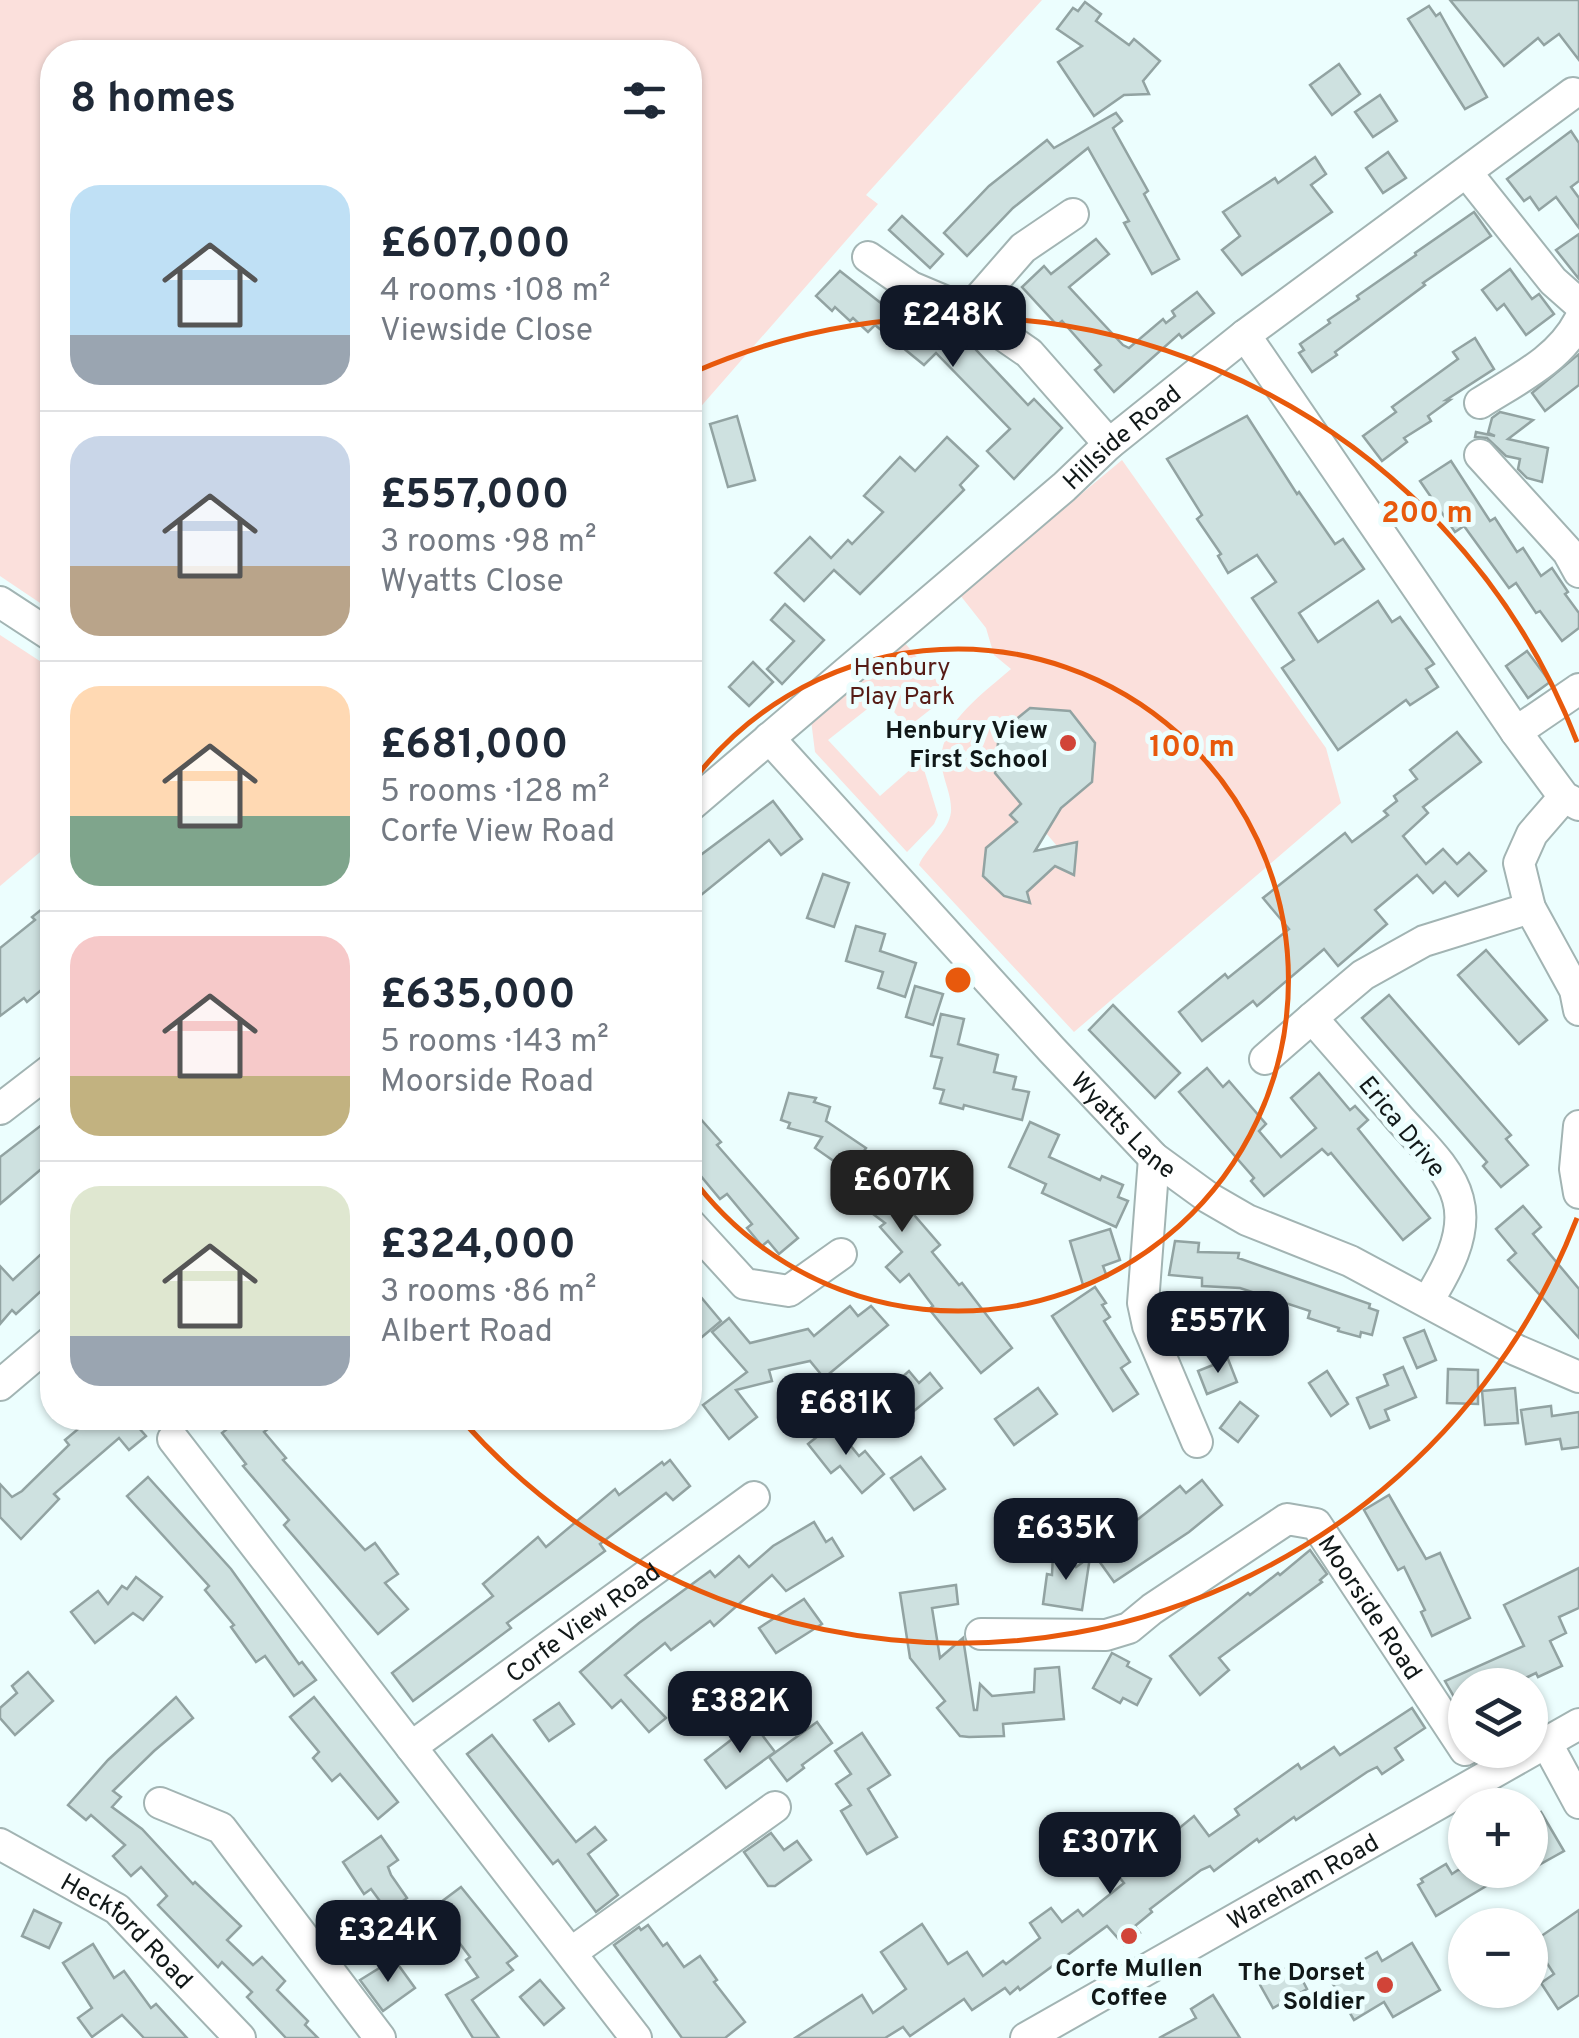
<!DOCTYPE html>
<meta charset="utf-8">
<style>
:root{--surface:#fff;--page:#f2f2f3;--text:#1f2937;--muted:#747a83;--line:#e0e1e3;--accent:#111827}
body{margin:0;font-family:Overpass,sans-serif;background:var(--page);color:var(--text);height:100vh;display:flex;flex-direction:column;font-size:38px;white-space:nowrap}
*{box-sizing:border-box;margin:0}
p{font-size:32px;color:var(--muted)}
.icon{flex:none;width:55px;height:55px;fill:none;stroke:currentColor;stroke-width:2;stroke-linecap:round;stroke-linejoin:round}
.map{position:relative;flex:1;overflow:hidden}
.panel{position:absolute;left:40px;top:40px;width:662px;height:1390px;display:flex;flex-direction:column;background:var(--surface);border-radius:40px;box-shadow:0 2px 8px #0004}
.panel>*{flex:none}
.fabs{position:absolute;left:1448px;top:1668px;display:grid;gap:20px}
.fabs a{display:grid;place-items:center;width:100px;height:100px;border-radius:50%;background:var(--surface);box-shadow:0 2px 8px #0004;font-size:50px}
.price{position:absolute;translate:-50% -85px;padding:0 22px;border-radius:20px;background:var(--accent);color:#fff;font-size:32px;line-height:65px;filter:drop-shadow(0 2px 5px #0008)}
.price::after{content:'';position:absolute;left:50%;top:60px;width:30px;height:22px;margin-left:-15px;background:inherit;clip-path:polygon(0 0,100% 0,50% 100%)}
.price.selected{background:#222;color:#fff}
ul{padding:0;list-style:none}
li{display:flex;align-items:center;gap:30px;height:250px;padding:0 30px}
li+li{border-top:2px solid var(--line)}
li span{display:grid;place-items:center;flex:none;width:280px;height:200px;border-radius:30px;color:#555}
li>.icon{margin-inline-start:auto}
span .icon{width:120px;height:120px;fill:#fffc;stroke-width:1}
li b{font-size:42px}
h2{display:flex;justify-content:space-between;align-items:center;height:120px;padding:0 30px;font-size:42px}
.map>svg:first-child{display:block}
.green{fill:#fbe0dc;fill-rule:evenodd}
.building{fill:#cee1e0;stroke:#92a3a2;stroke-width:2.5}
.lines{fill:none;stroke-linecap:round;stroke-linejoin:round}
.minor-casing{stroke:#a2b4b3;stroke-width:34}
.minor{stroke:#fff;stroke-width:30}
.ring{fill:none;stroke:#e8590c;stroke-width:5}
.poi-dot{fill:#d14438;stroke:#ecfefe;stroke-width:4}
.labels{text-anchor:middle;stroke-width:10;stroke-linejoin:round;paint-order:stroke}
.street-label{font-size:25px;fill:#111818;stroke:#ecfefe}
.park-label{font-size:25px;fill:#561b15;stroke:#ecfefe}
.poi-label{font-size:25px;font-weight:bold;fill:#111818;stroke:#ecfefe;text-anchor:end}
.centre{fill:#e8590c;stroke:#ecfefe;stroke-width:5}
.ring-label{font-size:30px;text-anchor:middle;font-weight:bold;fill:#e8590c;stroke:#ecfefe;stroke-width:10;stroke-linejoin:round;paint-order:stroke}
</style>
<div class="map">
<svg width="1579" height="2038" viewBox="0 0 1579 2038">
<rect width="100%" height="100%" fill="#ecfefe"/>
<g class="green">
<path d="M0,0h1042l-176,195 12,9 -188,215v-367h-638v559l-52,-35z"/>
<path d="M1122,460l204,288 15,55 -267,229 -155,-167c7,-17 30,-34 32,-53 1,-16 -7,-30 -9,-45 -7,-41 42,-74 69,-98l-17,-14 -8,-27 -26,-33zM1030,708l40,3 25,32 -3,39 -31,26 -15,25 11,13 20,-3 -4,31 -18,-8 -28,26 2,11 -25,-7 -21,-20 3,-28 31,-26 -6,-7 10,-11 -26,-31 4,-40z"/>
<path d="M0,635l52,34v173l-52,44z"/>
<path d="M904,642l45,53 -41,32 -27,-29 -53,42 52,56 41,-36 17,55 -4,9 -27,28 -92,-100 -4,-32z"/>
</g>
<g class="building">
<path d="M1450,0h129v60l-20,-26 -15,11 -6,-7 -34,28z"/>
<path d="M1085,2l16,12 -5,7 33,24 5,-6 26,22 -17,20 6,13 -25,1 -30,21 -36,-54 24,-16 -25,-17 16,-21 5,3z"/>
<path d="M1429,6l7,10 4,-3 47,84 -22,12 -57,-90z"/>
<path d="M1339,64l21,30 -28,21 -22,-30z"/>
<path d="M1380,95l17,26 -24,16 -18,-25z"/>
<path d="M1116,113l6,8 -9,7 35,63 -4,3 35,65 -27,15 -28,-51 5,-2 -41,-73 -75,60 -46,48 -23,-23 45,-47 58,-46 7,8z"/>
<path d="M1571,131l8,12v38l-8,6 8,11v30l-23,-31 -17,13 -9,-13 -6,4 -17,-22z"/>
<path d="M1388,152l18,26 -23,15 -17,-25z"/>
<path d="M1315,157l11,17 -15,11 21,27 -90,63 -20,-25 18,-14 -17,-24 52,-34 3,5z"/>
<path d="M1474,212l17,24 -68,47 2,2 -90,67 2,3 -25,17 -13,-19 5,-3 -4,-6 30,-21 -2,-3 31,-21 -2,-3 59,-41 -1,-2z"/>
<path d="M902,216l41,38 -13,14 -41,-38z"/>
<path d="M1579,234v45l-23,-29z"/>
<path d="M1096,239l13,15 -40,33 54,58 6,3 34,-29 3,4 9,-7 -3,-5 25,-19 17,21 -32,25 -3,-4 -65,58 -19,-22 6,-5 -39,-44 -5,4 -35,-38 22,-21 7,8z"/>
<path d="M1510,269l22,30 7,-5 15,20 -28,21 -22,-31 -7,6 -15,-20z"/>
<path d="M840,271l51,40 7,-8 16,16 8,-2 30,28 10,-10 66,70 6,-6 28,29 -48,51 -27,-28 23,-22 -74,-76 -12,12 -49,-40 -7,7 -15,-14 -3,3 -15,-14 -3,4 -16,-15z"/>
<path d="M1475,338l19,31 -48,31h4l-22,16 3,5 -27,17 3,4 -25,19 -19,-25 33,-24 -4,-5 66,-48 -5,-7z"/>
<path d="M1579,354v31l-34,26 -13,-18z"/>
<path d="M1500,412l33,8 -25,19 40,9 -6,34 -15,-4 -9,-9 2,-10 -14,-3 -19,-18 -12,-1 1,-5 19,4 -7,-3 4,-15z"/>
<path d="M737,416l18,64 -27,7 -18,-63z"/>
<path d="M1247,416l50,78 2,-2 36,52 8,-5 21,30 -65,44 19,29 60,-41 14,21 8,-5 34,47 -8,5 12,18 -28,18 -4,-5 -68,50 -56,-82 12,-8 -42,-62 24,-16 -19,-27 -29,18 -10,-17 3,-2 -24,-35 5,-4 -35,-56z"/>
<path d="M947,437l31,29 -18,19 4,5 -104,104 -26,-24 -30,31 -29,-28 35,-36 21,21 17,-18 4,4 31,-32 -19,-16 36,-39 15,14z"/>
<path d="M1451,461l39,60 5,-3 22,34 6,-4 18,28 11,-8 16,24 -3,2 14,19v15l-17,13 -22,-30 -4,2 -20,-30 -7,5 -45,-62 -9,6 -35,-51z"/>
<path d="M785,604l39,36 -42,44 -15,-15 27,-28 -23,-21z"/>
<path d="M1527,651l23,31 -22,16 -22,-32z"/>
<path d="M753,662l20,20 -24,24 -20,-19z"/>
<path d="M1030,708l40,3 25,32 -3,39 -31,26 -26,43 42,-9 -3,33 -19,-9 -28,26 3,11 -26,-7 -21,-20 3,-28 31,-26 -7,-7 11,-11 -26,-31 4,-40z"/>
<path d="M1457,732l24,30 -58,45 5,6 -25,23 23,28 17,-15 14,15 12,-11 17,18 -28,25 -13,-14 -12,11 -16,-18 -42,35 12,14 -49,42 -14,-17 -67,57 -4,-5 -51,40 -23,-29 46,-38 3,4 61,-49 -26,-31 82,-65 7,9 36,-27 -4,-4 13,-10 -3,-5 23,-17 -7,-9z"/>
<path d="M773,801l29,38 -21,16 -12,-15 -79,64v-41z"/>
<path d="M823,874l26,9 -15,44 -27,-9z"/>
<path d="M52,901v80l-25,21 -3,-4 -24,18v-68l35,-28 -3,-3z"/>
<path d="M856,926l29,8 -5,17 36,12 -11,34 -27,-9 5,-16 -37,-11z"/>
<path d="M1486,950l61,70 -28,24 -61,-69z"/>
<path d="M915,986l28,8 -10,31 -27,-8z"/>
<path d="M1389,995l122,140 -5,4 22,26 -27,22 -18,-21 4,-4 -125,-144z"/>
<path d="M1113,1005l67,68 -25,25 -66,-68z"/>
<path d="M941,1014l23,5 -6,25 40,11 -4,17 22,5 -3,12 16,3 -7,28 -58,-15 -1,4 -23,-6 4,-13 -10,-2 8,-30 -11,-2z"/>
<path d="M1207,1068l16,19 6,-6 37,43 -7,7 22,26 35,-29 -25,-30 28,-25 31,37 5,-4 13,14 -10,9 72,89 -27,22 -72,-87 -3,2 -6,-6 -58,47 -13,-15 3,-3 -75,-86z"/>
<path d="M789,1093l27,5 -2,4 16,5 -4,14 40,27 -6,9 41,30 -5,7 44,51 -8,7 27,33 3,-2 50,65 -31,25 -52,-64 4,-3 -24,-32 -9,8 -14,-15 16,-15 -22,-25 5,-4 -44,-33 8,-11 -15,-10 4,-5 -23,-16 7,-11 -34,-9 2,-5 -9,-3z"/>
<path d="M690,1107l31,35 -4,3 81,93 -19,16 -11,-13 -6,5 -15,-18 5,-4 -25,-30 -7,5 -30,-36z"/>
<path d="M52,1117v43l-52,44v-47z"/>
<path d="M1030,1122l29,13 -10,22 51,23 2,-4 21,9 -5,12 10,4 -12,26 -74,-34 4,-9 -37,-17z"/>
<path d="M1523,1206l18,21 -8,7 46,55v49l-71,-78 8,-7 -20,-24z"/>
<path d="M1110,1229l10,31 -17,6 4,11 -24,8 -13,-44z"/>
<path d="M1175,1241l24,2 -1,9 41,1 -1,5 132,46 -1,4 9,3 -6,24 -11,-3 -1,5 -22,-6 1,-3 -31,-10 2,-7 -70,-23 -38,-2v-8l-33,-3z"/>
<path d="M52,1244v37l-36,33 -4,-4 -12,14v-58l13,14z"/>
<path d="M690,1284l31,37 -31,26z"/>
<path d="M1095,1287l11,16 -4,2 8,12 -6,4 26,41 -9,6 17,26 -25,17 -61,-95z"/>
<path d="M850,1306l8,10 13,-10 17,19 -64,53 -14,-17 -41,9 3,11 -36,9 21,27 -28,22 -26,-34 44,-33 -35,-40 17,-14 21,25 58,-14 6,7z"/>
<path d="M1424,1330l12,30 -19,8 -13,-30z"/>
<path d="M1228,1359l9,23 -30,12 -9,-23z"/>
<path d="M1403,1367l13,30 -31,13 4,10 -19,8 -13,-30 31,-13 -4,-10z"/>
<path d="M1448,1369l30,1v34l-31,-1z"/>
<path d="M909,1371l10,12 11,-10 12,15 -28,23 -21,-26z"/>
<path d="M1327,1371l21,33 -17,12 -22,-33z"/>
<path d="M1038,1388l19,26 -43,31 -19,-26z"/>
<path d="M1515,1388l3,35 -33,2 -3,-34z"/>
<path d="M1240,1402l18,14 -20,26 -18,-14z"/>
<path d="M1551,1406l1,10 27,-4v35l-17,2 -2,-10 -34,5 -5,-34z"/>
<path d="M76,1418h54l16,18 -17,14 -10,-12 -65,56 5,5 -38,40 -21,-22v-33l12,13 10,-6 47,-46 -4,-5 18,-15z"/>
<path d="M241,1418h41l-18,14 22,26 -3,2 82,90 10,-7 23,31 -13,9 23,26 -30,25 -94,-109 5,-5 -46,-54 3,-2 -24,-31z"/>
<path d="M833,1424l26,32 6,-5 19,23 -22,19 -22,-27 -9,7 -23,-29z"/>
<path d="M921,1457l24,32 -31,21 -23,-32z"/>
<path d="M670,1460l20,26 -17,14 -7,-7 -66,51 5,7 -98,72 4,5 -98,73 -21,-28 101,-77 -10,-12 55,-47 8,10 69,-58 4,6 43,-33 2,3z"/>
<path d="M148,1477l83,92 68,95 3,-2 14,18 -22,16 -29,-40 -9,6 -25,-35 3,-2 -29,-35 4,-4 -82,-90z"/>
<path d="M1202,1480l20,25 -33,27 -75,50 -20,-28 86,-68 6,7z"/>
<path d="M1389,1495l37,64 14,-6 30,65 -38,18 -11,-24 4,-2 -21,-43 -6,3 -34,-60z"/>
<path d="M814,1522l12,20 6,-4 11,18 -57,35 -14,-16 -58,51 -4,-5 -39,29 -6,-7 -40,32 41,43 -17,14 -28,-32 -9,8 -32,-36 59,-49 71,-52 5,6 24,-21 10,11 24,-21z"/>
<path d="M1310,1550l17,24 -7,6 2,2 -103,76 10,12 -29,25 -30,-39 78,-63 2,2 28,-22 2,2z"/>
<path d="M1053,1553l14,3 9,11 14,-10 -8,53 -39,-6 4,-30 5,1z"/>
<path d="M1579,1568v40l-20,9 7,16 -16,8 12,25 -24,11 -2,-4 -25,12h-46v31l-20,-35 79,-35 -20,-41z"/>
<path d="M136,1577l26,20 -19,23 -10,-7 -38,30 -24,-31 27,-21 10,13 14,-18 5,3z"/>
<path d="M956,1585l2,19 -26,4 8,50 23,-20 11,72h3l3,-26 12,12 42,-4 1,-23 24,-2 5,52 -61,5 1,12 -35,1 -9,-1 -23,-28 8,-7 -35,-43 -10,-65z"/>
<path d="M804,1599l18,25 -46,29 -17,-25z"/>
<path d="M1112,1653l17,9 -2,4 24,13 -14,26 -14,-7 -3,5 -27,-15z"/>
<path d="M28,1672l25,29 -38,34 -15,-17v-10l17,-15 -5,-7z"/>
<path d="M176,1697l17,21 -39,33 -41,40 8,6 -9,10 30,22 51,55 2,-2 46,44 -14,14 26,25 9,-8 23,24 -8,9 31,31 -3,4 13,13h-32l-39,-41 5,-5 -30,-30 -4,5 -60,-62 9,-9 -26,-29 -10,9 -18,-20 12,-11 -34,-30 -5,5 -18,-15 40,-45z"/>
<path d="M314,1697l84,105 -20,17 -38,-45 -8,7 -19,-23 6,-6 -29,-35z"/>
<path d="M559,1703l15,21 -25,17 -15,-21z"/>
<path d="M1412,1708l13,20 -30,20 8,12 -21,14 -5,-7 -10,5 -71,48 -2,-3 -35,25 -2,-3 -43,32 -4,-5 -9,4 -51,39 2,3 -17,14 5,7 -16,12 -17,-19 -87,64 -2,-3 -8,7 -5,-6 -33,22 -8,-11 -54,37 -7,-9 -18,11h-90l67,-43 11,18 33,-24 -25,-37 41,-28 26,40 19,-12 16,24 20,-15 3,3 34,-26 -10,-15 21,-15 11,14 16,-12 5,6 41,-33 -14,-17 18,-14 10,12 37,-27 -3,-3 22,-18 15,20 30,-21 -4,-6 63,-45 3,5 33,-22 6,8z"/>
<path d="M817,1722l15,21 -30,22 2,3 -17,13 -18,-24z"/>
<path d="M753,1723l22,29 -49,36 -21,-28z"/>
<path d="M862,1733l28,42 -22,14 29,48 -30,17 -26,-43 10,-6 -15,-21 15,-10 -16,-23z"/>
<path d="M492,1735l84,107 19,-15 11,13 -18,14 30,41 -22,17 -38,-52 -5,4 -86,-110z"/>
<path d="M1541,1812l23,39 -27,15 -1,-2 -6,3v-49z"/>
<path d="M771,1833l13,17 13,-9 14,19 -36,26h-7l-24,-34z"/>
<path d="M381,1836l17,24 -10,7 3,8 16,23 -19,14 -17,-23 -7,5 -21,-32z"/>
<path d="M1446,1864l6,10 6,-4h55l-77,46 -18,-31 5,-3 -2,-3z"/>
<path d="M461,1887l56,69 -10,7 6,7 -41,30 27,38h-26l-27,-43 32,-18 -12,-17 4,-3 -37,-49z"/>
<path d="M34,1910l27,13 -12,25 -27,-12z"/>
<path d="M1579,1910v85l-21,14 -17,-26 13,-9 -13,-20 4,-2 -8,-13z"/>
<path d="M648,1925l15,21 4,-3 17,24 16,-11 17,24 -3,2 31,40 -20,16h-43l-68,-93 25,-18 2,3z"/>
<path d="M1412,1943l28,47 -47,27 -9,-15 -30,18 -24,-41 47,-27 5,9z"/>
<path d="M93,1944l21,34 10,-7 27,37 5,-4 31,34h-43l-22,-23 -30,22 -14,-19 14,-10 -29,-45z"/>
<path d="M394,1959l21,29 -32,23 -23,-31z"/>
<path d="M1294,1964l13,25 -34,19 -14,-25z"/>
<path d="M540,1980l24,28 -20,17 -24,-28z"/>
<path d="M1213,1995l27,43h-81l37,-20 -5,-9z"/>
</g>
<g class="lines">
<defs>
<g id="minor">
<path d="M1467,173l86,108 26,23"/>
<path d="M868,257l43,30 57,24 61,42 80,91"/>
<path d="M968,311l55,-63 50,-34"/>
<path d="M1245,335l271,397 48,65 15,8"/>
<path d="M1480,403c36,-23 79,-43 99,-82"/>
<path d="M1480,455l88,97 11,20"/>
<path d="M0,602l52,34"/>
<path d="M1516,732l63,-43"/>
<path id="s1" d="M769,738l283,312 102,108 55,40 38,22 103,41 166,89 63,27"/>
<path d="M1564,797l-32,37 -13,29 11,45 45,82 4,20"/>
<path id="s2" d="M690,806l374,-319 45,-43 136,-109 328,-242"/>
<path d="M1265,1059l47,-41"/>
<path d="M0,1109l52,-40"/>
<path d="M1579,1126l-4,43 4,24"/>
<path d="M1154,1158l-11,145 5,23 49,116"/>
<path d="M690,1224l55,60 44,7 52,-37"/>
<path d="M1428,1301c17,-28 40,-66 30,-102 -8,-31 -39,-58 -59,-81 -29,-34 -58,-67 -87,-100l51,-43 61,-34 106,-33"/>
<path d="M0,1385l52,-44"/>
<path d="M173,1439l463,599"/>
<path id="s3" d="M981,1634l125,1 23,-7 23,-19 135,-90 29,5 149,226"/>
<path d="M1546,1742l33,61"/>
<path id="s4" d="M411,1747l343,-250"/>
<path d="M160,1803l61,25 159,210"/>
<path id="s5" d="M0,1844l117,65 123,129"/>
<path d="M572,1952l203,-145"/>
<path id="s6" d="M1026,2038l553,-314"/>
</g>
</defs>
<use href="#minor" class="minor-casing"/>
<use href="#minor" class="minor"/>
</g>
<g class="ring">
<path d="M690 785A331 331 0 1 1 690 1175"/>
<path d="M1577 1218A663 663 0 0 1 461 1419M694 372A663 663 0 0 1 1577 742"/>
</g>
<g class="poi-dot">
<circle cx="1068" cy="743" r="10"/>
<circle cx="1129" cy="1936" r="10"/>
<circle cx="1385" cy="1985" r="10"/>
</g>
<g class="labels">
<g class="street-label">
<text dy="9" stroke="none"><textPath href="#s2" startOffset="568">Hillside Road</textPath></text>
<text dy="9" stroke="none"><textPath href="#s1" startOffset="525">Wyatts Lane</textPath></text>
<text transform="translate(1403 1126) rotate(51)" y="9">Erica Drive</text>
<text dy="9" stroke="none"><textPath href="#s3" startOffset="470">Moorside Road</textPath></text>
<text dy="9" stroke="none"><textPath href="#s4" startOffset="212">Corfe View Road</textPath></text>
<text dy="9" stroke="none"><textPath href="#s6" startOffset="318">Wareham Road</textPath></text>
<text dy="9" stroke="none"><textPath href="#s5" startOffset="155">Heckford Road</textPath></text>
</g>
<g class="park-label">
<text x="902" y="675">Henbury<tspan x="902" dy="29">Play Park</tspan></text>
</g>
<g class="poi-label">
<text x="1048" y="738">Henbury View<tspan x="1048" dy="29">First School</tspan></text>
<text x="1129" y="1976" text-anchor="middle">Corfe Mullen<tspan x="1129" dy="29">Coffee</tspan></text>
<text x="1365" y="1980">The Dorset<tspan x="1365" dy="29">Soldier</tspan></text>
</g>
</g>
<circle cx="958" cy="980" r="15" class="centre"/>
<g class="ring-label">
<text x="1427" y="522">200 m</text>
<text x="1192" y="756">100 m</text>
</g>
</svg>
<div class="fabs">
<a><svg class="icon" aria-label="layers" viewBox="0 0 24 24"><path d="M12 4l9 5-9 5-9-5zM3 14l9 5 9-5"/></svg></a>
<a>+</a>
<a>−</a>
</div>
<b class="price" style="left:953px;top:370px">£248K</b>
<b class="price selected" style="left:902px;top:1235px">£607K</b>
<b class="price" style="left:1218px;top:1376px">£557K</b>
<b class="price" style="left:846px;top:1458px">£681K</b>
<b class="price" style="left:1066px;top:1583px">£635K</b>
<b class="price" style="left:740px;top:1756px">£382K</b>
<b class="price" style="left:1110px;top:1897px">£307K</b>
<b class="price" style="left:388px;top:1985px">£324K</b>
<section class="panel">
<h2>8 homes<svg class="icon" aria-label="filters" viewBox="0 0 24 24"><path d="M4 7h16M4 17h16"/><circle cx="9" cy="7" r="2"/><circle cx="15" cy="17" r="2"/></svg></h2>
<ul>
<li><span style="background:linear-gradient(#bfe0f5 75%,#9aa5b1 0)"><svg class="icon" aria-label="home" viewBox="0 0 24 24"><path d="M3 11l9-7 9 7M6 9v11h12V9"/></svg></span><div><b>£607,000</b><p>4 rooms · 108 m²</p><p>Viewside Close</p></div></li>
<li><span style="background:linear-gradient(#c9d6e8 65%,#b9a48a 0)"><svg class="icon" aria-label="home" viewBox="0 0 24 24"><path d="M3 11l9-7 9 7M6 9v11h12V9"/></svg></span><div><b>£557,000</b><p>3 rooms · 98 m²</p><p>Wyatts Close</p></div></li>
<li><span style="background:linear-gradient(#ffd9b3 65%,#7fa58c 0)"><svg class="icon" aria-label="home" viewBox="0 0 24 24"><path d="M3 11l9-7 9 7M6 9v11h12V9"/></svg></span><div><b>£681,000</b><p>5 rooms · 128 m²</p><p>Corfe View Road</p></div></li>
<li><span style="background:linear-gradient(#f6c9c9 70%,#c2b280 0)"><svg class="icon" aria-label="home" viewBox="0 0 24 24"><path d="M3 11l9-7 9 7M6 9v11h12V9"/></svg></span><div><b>£635,000</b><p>5 rooms · 143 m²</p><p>Moorside Road</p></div></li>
<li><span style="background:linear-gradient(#dfe7d0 75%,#9aa5b1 0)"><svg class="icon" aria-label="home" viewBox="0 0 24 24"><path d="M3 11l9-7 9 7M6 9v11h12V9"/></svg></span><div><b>£324,000</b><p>3 rooms · 86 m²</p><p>Albert Road</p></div></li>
</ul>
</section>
</div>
